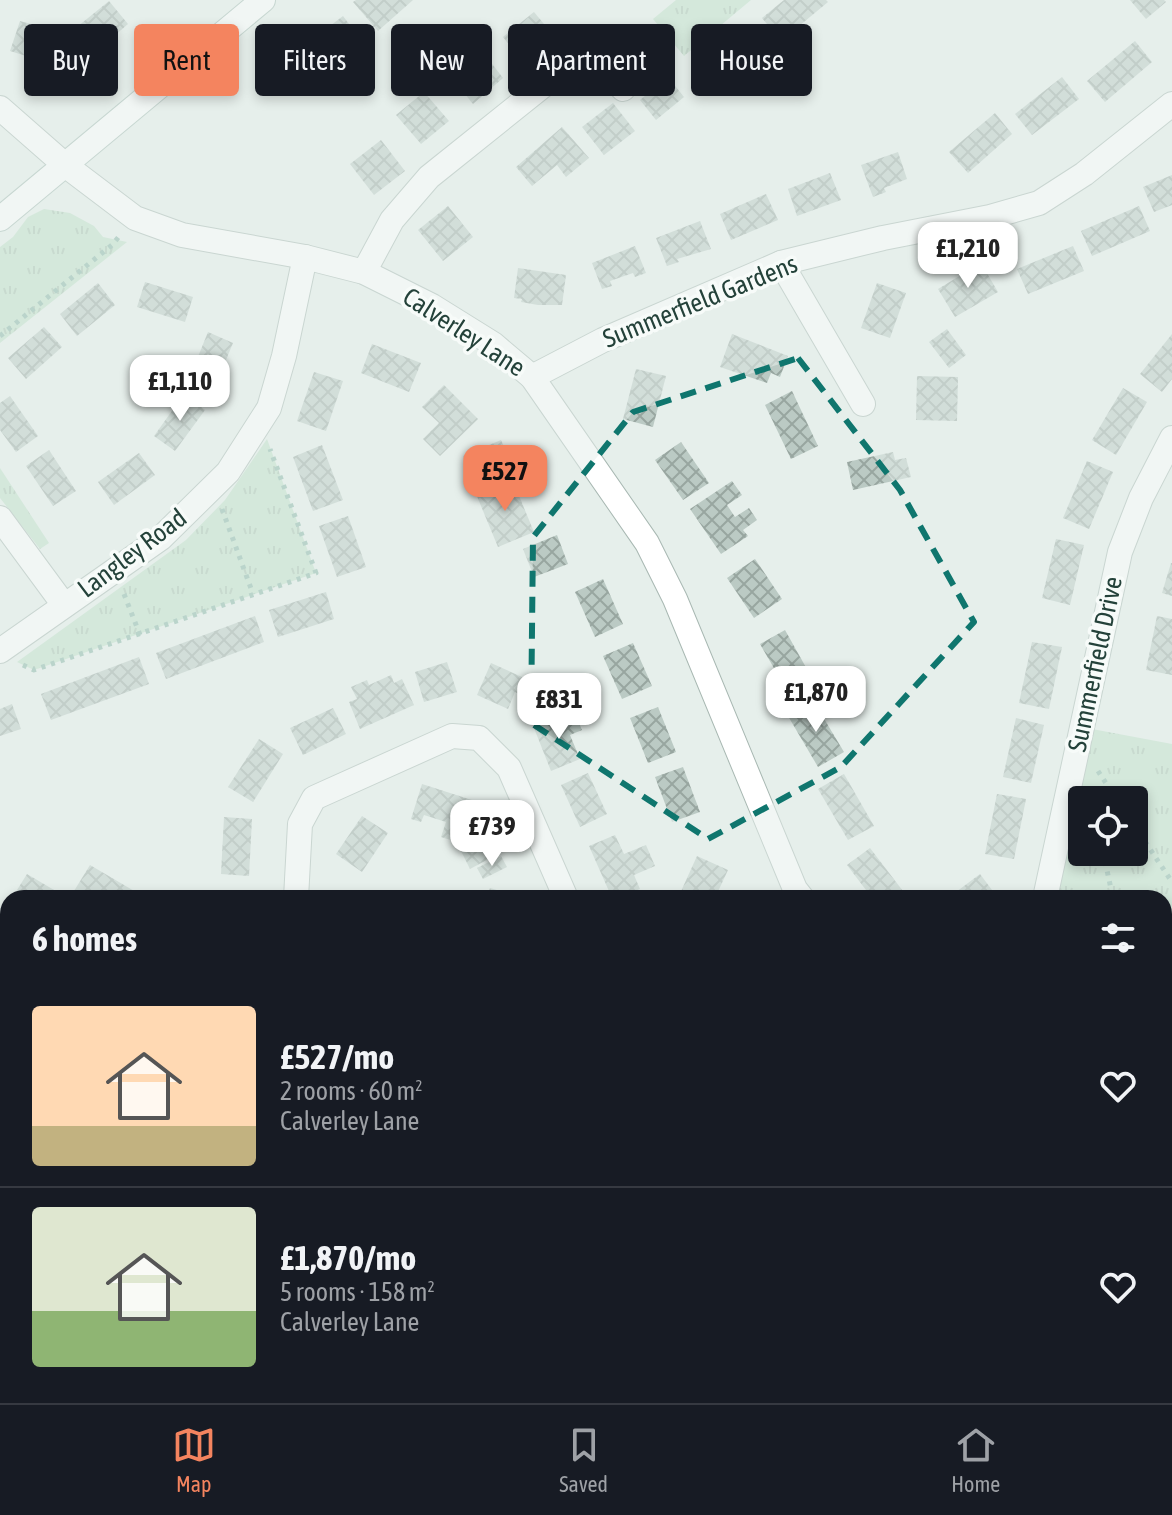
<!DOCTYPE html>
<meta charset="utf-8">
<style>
:root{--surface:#171b24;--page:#20242c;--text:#f1f3f6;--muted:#9ea1a6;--line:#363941;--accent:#f4845f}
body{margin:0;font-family:"Asap Condensed",sans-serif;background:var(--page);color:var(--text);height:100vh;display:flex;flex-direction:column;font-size:30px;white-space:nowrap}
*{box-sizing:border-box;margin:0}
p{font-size:26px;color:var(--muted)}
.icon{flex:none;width:44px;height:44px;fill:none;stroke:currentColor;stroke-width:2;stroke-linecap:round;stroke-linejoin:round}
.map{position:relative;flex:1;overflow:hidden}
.details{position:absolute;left:0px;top:890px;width:1172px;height:514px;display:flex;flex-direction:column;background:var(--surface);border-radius:24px 24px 0 0;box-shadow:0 4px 12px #0003}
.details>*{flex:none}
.top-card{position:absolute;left:24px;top:24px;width:1124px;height:72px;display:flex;gap:16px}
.buttons{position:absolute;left:1068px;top:786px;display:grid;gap:16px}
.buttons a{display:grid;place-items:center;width:80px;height:80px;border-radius:8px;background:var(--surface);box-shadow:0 4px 12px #0003;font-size:40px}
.price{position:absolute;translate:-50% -68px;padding:0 18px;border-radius:16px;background:#fff;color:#222;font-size:26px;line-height:52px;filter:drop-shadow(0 2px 4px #0008)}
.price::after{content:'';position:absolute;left:50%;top:48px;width:24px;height:18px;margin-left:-12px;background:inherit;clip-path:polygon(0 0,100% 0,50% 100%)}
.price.active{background:var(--accent);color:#111}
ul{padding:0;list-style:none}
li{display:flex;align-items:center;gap:24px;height:200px;padding:0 32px}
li+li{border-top:2px solid var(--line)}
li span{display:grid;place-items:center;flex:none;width:224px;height:160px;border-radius:8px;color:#555}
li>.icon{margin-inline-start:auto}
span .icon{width:96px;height:96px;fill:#fffc;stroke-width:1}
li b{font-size:34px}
h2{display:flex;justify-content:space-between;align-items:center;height:96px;padding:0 32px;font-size:34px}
.tag{padding:0 28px;border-radius:8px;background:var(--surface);box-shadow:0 4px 12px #0003;font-size:28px;line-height:72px}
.tag.active{background:var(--accent);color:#111}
.tabs{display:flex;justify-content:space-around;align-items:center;height:112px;border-top:2px solid var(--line);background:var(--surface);font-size:22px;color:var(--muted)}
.tabs a{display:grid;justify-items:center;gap:4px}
.tabs .active{color:var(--accent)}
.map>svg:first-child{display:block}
.grass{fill:url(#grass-tufts);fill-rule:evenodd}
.building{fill:url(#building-cross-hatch)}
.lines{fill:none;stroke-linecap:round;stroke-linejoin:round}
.minor-casing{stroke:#a8b8b2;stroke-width:26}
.secondary-casing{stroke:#a4bbb3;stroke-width:26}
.path{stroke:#86b3a5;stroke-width:5;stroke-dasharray:4 6;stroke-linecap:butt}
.minor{stroke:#fff;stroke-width:24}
.secondary{stroke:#fff;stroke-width:24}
.marked{fill:none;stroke:#0f766e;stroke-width:6;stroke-dasharray:16 10;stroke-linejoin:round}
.labels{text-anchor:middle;stroke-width:7;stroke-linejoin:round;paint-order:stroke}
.street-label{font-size:26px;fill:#24423a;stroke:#f7fbf9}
</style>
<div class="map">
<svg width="1172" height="1403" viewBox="0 0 1172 1403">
<defs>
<pattern id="grass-tufts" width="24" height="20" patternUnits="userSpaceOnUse" patternTransform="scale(2)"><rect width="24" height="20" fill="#bfe0c8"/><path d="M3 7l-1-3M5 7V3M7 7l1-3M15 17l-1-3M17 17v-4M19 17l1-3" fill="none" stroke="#a4c1ad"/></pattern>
<pattern id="building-cross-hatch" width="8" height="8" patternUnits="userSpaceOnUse" patternTransform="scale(2)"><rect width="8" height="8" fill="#bbcac4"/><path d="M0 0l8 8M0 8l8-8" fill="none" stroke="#98a6a0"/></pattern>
</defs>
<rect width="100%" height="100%" fill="#e6efeb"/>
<g class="grass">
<path d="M676,0h75l-67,56 -31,-37z"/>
<path d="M44,209l26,4 24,13 9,11 24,5 -127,101v-96l13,-10 15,-20z"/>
<path d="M267,439l49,134 -282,97 -17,-8 169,-122 39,-40z"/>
<path d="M0,468l49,75 -9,6 -40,-51z"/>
<path d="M1092,729l80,15v267l-8,-1v-112h-111zM1082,800h52v52h-52z"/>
<path d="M0,1160l8,5v96l-8,-4z"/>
</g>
<g class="building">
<path d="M356,0h57l-35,31 -25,-29z"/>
<path d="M784,0h42l2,2 -47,39 -19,-23z"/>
<path d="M1130,0h34l2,2 -20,17z"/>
<path d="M109,1l19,23 -36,31 -20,-24z"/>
<path d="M534,12l25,30 -31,25 -25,-30z"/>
<path d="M343,16l21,28 -30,22 -21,-27z"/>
<path d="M20,21l42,12 -10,31 -42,-13z"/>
<path d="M750,30l18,22 -47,40 -18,-22z"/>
<path d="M1135,41l17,21 -47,40 -18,-21z"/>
<path d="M479,47l24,31 -30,26 -25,-31z"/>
<path d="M668,77l16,20 -28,23 -16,-20z"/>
<path d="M1062,77l17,22 -47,36 -17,-21z"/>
<path d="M424,92l25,29 -28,23 -25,-29z"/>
<path d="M613,103l22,28 -31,24 -22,-28z"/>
<path d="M995,113l17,21 -44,39 -19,-21z"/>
<path d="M562,127l27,31 -23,19 -9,-12 -25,21 -16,-19z"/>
<path d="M381,140l24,31 -31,24 -24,-31z"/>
<path d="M898,152l9,27 -23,9 2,4 -13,5 -12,-32z"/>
<path d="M830,173l11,27 -44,16 -9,-27z"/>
<path d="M1172,175v30l-18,7 -11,-25z"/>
<path d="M766,194l12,26 -47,20 -11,-26z"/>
<path d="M448,206l25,31 -30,24 -25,-31z"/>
<path d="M1139,206l11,25 -58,25 -11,-25z"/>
<path d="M700,221l11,28 -34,10 2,3 -12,4 -11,-28z"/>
<path d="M635,246l11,27 -11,4 -2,-4 -23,8 2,5 -10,3 -10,-26z"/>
<path d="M1073,246l11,25 -56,23 -11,-25z"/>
<path d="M981,263l17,29 -43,25 -17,-28z"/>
<path d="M518,268l48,7 -4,30h-24l-17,-3 1,-3 -8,-1z"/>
<path d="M145,282l48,15 -8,25 -48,-15z"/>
<path d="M98,283l17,22 -38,31 -17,-22z"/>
<path d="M877,283l29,10 -16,45 -29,-10z"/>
<path d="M44,327l18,20 -36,32 -18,-21z"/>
<path d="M947,329l19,26 -17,13 -20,-26z"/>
<path d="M208,332l25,11 -19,46 -25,-10z"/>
<path d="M732,334l56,22 -8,21 -9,-4 -4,10 -47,-16z"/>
<path d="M1172,334v45l-10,13 -22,-18z"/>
<path d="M372,344l49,19 -12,29 -48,-19z"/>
<path d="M636,369l30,7 -13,51 -30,-8z"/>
<path d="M314,372l29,9 -17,50 -29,-10z"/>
<path d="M917,376l41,1 -1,44 -41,-1z"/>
<path d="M444,385l34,34 -38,37 -17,-17 16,-16 -17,-16z"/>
<path d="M1123,388l24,14 -31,53 -24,-15z"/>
<path d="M792,391l26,55 -27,13 -26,-54z"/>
<path d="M184,394l21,16 -30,41 -21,-15z"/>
<path d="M10,396l28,40 -22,16 -16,-22v-27z"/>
<path d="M501,440l11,24 -39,17 -10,-25z"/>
<path d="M681,442l28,41 -26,17 -28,-40z"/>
<path d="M322,445l21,55 -30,11 -20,-54z"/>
<path d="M49,450l27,41 -23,15 -27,-40z"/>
<path d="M893,452l2,8 11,-2 5,19 -58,13 -6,-28z"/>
<path d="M139,453l16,22 -41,30 -16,-23z"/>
<path d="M1087,461l26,11 -24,57 -26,-11z"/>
<path d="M512,479l22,53 -36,15 -22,-53z"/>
<path d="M732,481l10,14 -15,10 8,12 14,-9 8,12 -14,10 5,6 -27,18 -31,-45z"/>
<path d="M348,516l18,51 -29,10 -18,-51z"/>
<path d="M557,535l11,29 -34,13 -11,-28z"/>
<path d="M1056,539l28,6 -14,60 -28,-7z"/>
<path d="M755,559l27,40 -28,19 -27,-40z"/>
<path d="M1171,563h1v33l-10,-3z"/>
<path d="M603,579l20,45 -28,13 -20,-45z"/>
<path d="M326,592l8,27 -56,18 -9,-27z"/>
<path d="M255,616l9,26 -98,37 -10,-26z"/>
<path d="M1157,616l15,3v56l-26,-5z"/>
<path d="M785,630l28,50 -24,14 -29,-50z"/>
<path d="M1032,642l30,5 -13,62 -30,-6z"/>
<path d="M633,643l19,43 -30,13 -19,-43z"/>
<path d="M139,657l10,27 -98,36 -10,-26z"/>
<path d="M447,662l10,30 -33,10 -9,-30z"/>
<path d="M491,663l40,18 -7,16 -9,-5 -7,17 -31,-14z"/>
<path d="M391,675l3,8 8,-4 12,26 -54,24 -11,-27 8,-3 -6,-12 16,-7 2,5z"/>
<path d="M814,702l30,50 -26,15 -30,-51z"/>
<path d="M12,704l9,25 -21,7v-27z"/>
<path d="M658,707l18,45 -28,11 -18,-45z"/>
<path d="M333,708l13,26 -43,21 -13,-27z"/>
<path d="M574,712l8,18 -12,5 10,24 -29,12 -17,-43z"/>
<path d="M1016,718l28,7 -13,58 -28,-6z"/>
<path d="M259,739l24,15 -30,48 -25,-15z"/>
<path d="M683,767l17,45 -28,10 -17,-45z"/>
<path d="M588,773l19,41 -27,13 -19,-42z"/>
<path d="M844,774l30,52 -26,14 -30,-51z"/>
<path d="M422,784l53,17 -9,27 -4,-1 -5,15 -16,-5 5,-15 -22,-7 -3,7 -10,-3z"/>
<path d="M997,794l29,5 -12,60 -29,-5z"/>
<path d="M362,816l26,17 -26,39 -26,-18z"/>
<path d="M224,817l28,2 -3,57 -28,-2z"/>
<path d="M489,831l11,22 -30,16 -11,-22z"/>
<path d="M615,835l9,19 22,-9 9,21 -21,9 6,14 -21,9h-7l-23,-52z"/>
<path d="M870,848l36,47 -4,3h-30l-25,-33z"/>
<path d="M501,856l6,11 -24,12 -6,-11z"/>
<path d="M697,856l31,14 -13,28h-37z"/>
<path d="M90,865l51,30 -2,3h-54l-11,-7z"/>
<path d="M27,874l27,16 -5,8h-37z"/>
<path d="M980,874l18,24h-51l9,-6z"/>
<path d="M490,888l30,9v1h-34z"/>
<rect x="220" y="892" width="30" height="6"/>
<path d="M8,904v29l-8,-5v-12z"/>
<path d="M0,947l8,5v13l-8,13z"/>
<path d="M0,1318l8,3v43l-8,-3z"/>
<path d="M100,1396h117l11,4 -1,3h-109z"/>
<path d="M305,1396h25l20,6 -47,1z"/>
<path d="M762,1396h61l-3,7h-41z"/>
</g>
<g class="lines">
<defs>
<g id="minor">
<path d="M0,108l65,57 70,53 47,17 123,22 59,15 68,34 61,38 39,33 115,166 28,56 120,290 7,9"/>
<path d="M781,263l82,141"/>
<path d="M364,272l28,-52 37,-43 146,-117 25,1 23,28"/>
<path d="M532,377l71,-37 178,-77 102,-25 107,-21 49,-14 45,-29 88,-70"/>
<path d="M0,518l64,87"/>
<path d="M0,651l161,-113 67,-66 41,-64 15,-52 21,-99"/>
<path d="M296,898l4,-74 14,-26 138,-62 27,2 30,30 57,130"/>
<path d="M1045,898l75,-346 21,-54 31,-60"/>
<path d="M1164,1034l8,1"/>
<path d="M1164,1099l8,-36"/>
<path d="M0,1102l8,-13"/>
<path d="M0,1123l8,5"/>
<path d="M1164,1212l8,2"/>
<path d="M0,1282l8,2"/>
<path d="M653,1396l17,7"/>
<path d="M1096,1403l2,-7"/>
</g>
<path id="secondary" d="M0,219l263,-219"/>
</defs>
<use href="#minor" class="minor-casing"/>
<use href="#secondary" class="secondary-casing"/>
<g class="path">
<path d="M0,336l112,-91 9,-11"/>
<path d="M222,509l31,85"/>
<path d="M124,594l16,41"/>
<path d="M23,665l11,5 282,-97 -46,-124"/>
<path d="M1098,771l19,29"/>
<path d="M1134,825l38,57"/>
<path d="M1103,852l10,46"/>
</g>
<use href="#minor" class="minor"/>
<use href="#secondary" class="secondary"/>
</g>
<path d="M0 0H1172V1403H0ZM798,358l102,132 74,132 -133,145 -133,72 -177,-116 2,-186 100,-125z" fill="#e6efeb" fill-opacity=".55" fill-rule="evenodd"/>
<path class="marked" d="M798,358l102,132 74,132 -133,145 -133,72 -177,-116 2,-186 100,-125z"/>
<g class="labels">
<g class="street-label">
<text transform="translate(700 301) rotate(-22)" y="9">Summerfield Gardens</text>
<text transform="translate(464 332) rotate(33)" y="9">Calverley Lane</text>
<text transform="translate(132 553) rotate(-37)" y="9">Langley Road</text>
<text transform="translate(1095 664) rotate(-78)" y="9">Summerfield Drive</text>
</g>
</g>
</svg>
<div class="buttons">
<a><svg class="icon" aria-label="locate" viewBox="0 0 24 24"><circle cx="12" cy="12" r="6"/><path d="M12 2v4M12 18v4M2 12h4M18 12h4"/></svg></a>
</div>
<b class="price" style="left:968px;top:290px">£1,210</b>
<b class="price" style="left:180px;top:423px">£1,110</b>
<b class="price active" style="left:505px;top:513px">£527</b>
<b class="price" style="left:816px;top:734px">£1,870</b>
<b class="price" style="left:559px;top:741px">£831</b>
<b class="price" style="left:492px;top:868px">£739</b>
<div class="top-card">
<a class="tag">Buy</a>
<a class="tag active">Rent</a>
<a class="tag">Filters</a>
<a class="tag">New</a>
<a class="tag">Apartment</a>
<a class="tag">House</a>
</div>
<section class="details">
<h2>6 homes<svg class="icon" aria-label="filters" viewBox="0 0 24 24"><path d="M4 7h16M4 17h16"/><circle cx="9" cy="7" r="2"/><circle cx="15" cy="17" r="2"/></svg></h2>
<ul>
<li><span style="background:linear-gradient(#ffd9b3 75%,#c2b280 0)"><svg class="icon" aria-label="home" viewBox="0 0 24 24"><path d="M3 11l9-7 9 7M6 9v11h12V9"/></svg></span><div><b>£527/mo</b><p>2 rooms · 60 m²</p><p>Calverley Lane</p></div><svg class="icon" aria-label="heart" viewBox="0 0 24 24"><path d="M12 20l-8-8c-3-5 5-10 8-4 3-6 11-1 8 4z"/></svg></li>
<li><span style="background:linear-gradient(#dfe7d0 65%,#8fb573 0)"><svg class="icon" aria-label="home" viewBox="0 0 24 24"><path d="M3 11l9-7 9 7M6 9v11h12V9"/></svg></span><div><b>£1,870/mo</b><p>5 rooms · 158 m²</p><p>Calverley Lane</p></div><svg class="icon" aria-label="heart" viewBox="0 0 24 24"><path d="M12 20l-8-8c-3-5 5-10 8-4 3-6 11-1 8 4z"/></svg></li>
</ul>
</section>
</div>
<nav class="tabs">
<a class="active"><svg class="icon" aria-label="map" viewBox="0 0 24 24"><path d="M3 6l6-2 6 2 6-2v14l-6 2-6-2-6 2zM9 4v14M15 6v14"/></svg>Map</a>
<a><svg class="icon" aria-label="saved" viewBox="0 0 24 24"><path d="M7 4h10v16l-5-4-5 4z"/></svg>Saved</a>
<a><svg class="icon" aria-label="home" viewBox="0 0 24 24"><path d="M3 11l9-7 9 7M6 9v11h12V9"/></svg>Home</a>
</nav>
